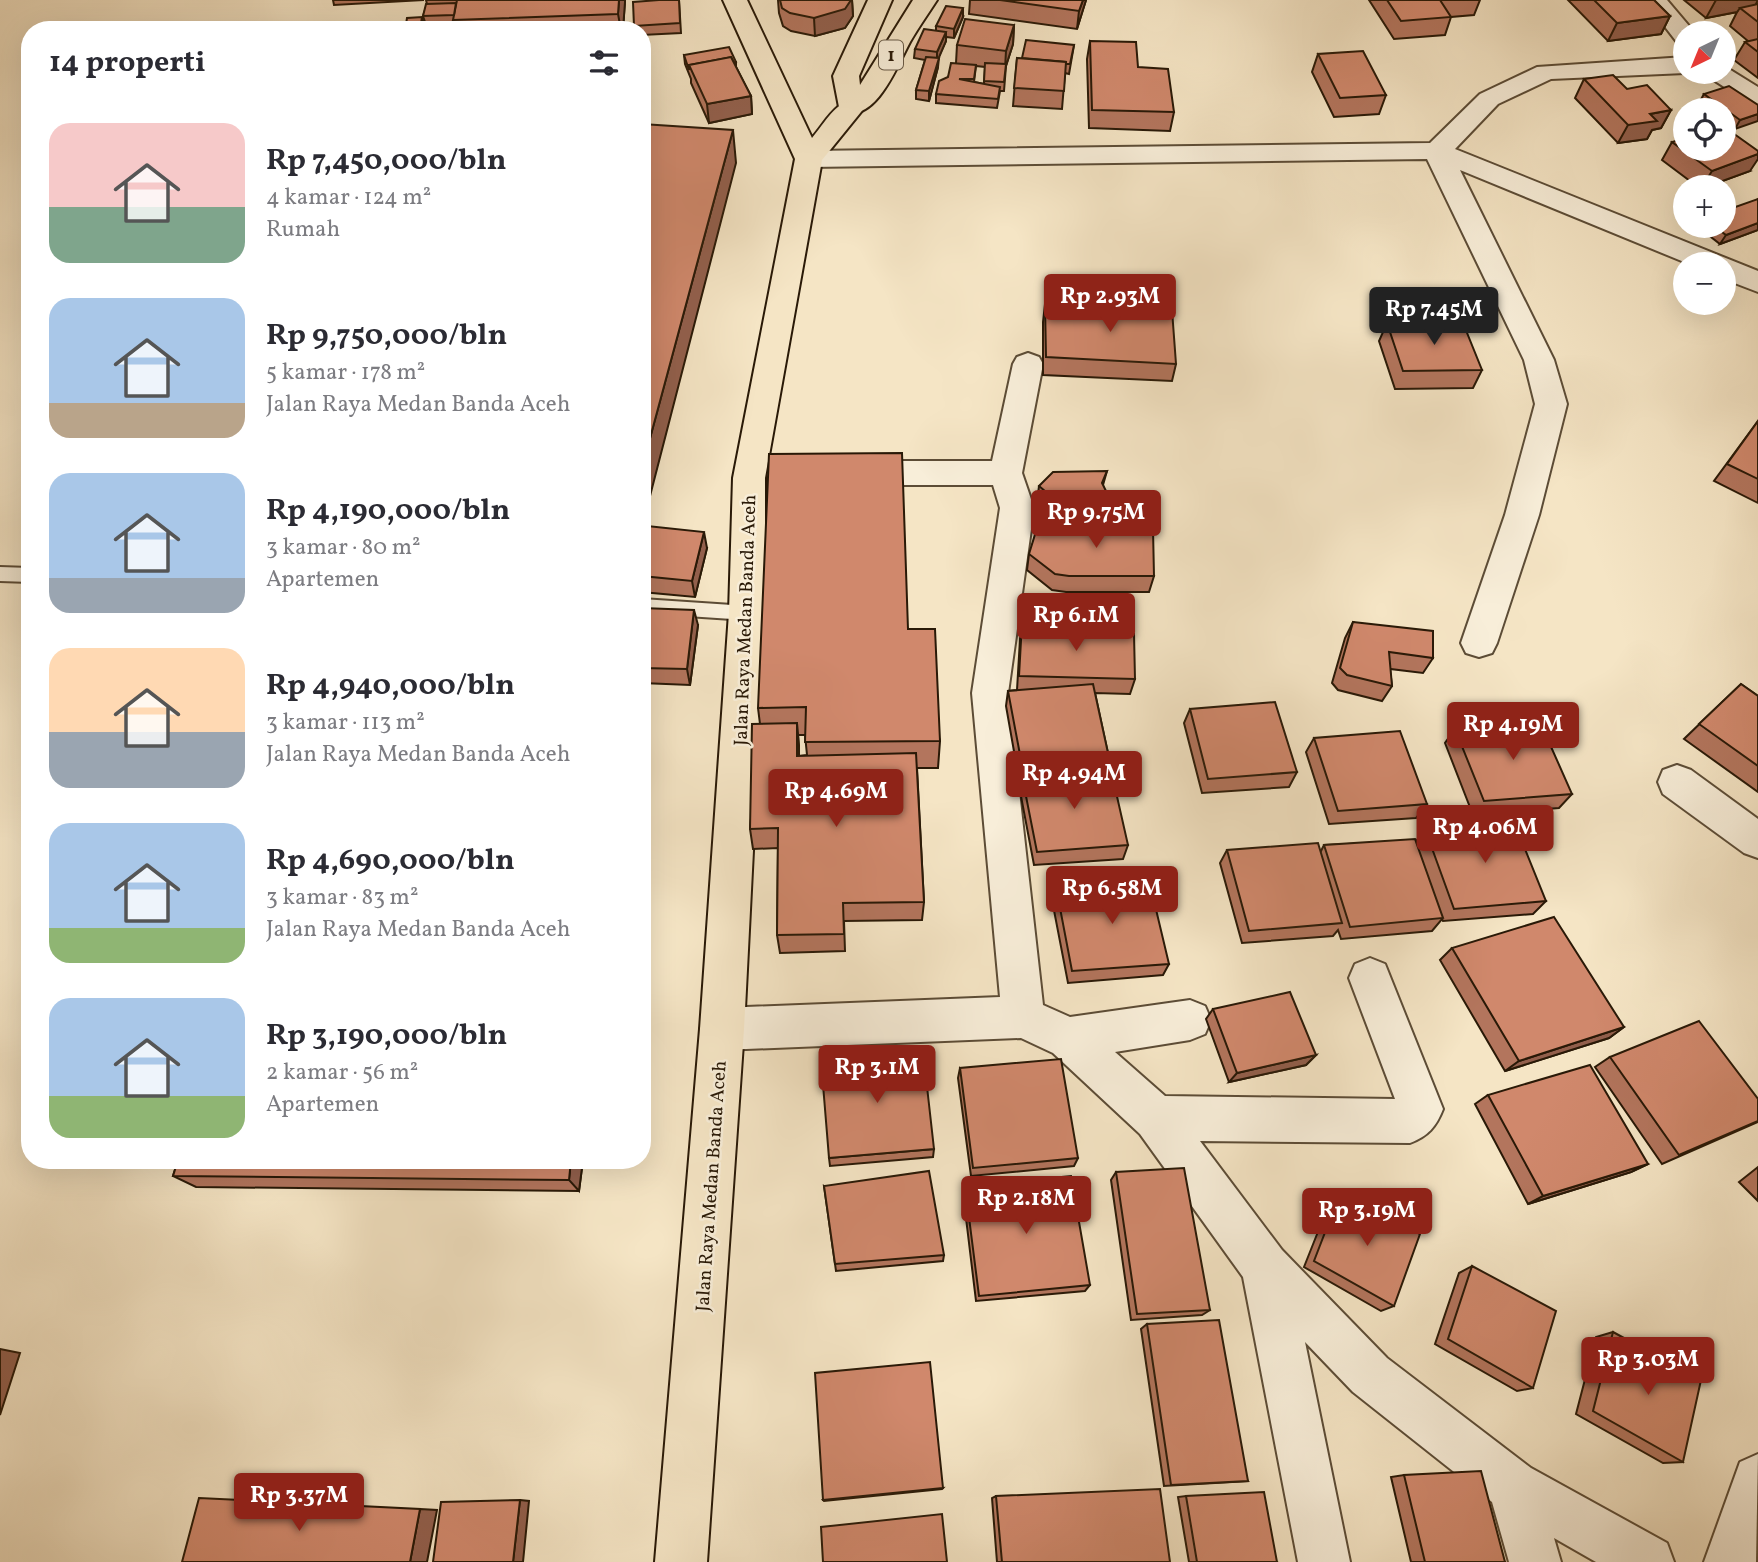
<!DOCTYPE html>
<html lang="id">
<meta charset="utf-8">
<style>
:root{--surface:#fff;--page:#f2f2f3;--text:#2b2b33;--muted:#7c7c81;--accent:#8f2418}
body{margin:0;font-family:Vollkorn,serif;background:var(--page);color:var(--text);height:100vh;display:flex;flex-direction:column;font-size:26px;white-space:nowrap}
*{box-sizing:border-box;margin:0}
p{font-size:23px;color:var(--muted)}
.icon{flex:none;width:38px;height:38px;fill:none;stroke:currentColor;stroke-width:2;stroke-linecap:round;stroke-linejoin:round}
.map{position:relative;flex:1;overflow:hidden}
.sheet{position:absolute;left:21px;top:21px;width:630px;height:1148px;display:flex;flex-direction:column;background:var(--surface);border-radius:28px;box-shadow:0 7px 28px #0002}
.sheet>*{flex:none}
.needle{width:46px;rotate:223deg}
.fabs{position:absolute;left:1673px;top:21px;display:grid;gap:14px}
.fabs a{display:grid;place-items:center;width:63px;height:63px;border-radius:50%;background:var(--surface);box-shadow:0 7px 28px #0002;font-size:35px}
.price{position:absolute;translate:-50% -60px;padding:0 16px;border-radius:7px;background:var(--accent);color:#fff;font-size:23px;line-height:46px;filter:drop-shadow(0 2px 4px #0008)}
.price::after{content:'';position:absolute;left:50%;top:42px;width:21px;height:16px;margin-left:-10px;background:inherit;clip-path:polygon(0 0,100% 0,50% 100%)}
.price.active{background:#222;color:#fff}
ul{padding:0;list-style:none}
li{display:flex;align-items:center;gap:21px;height:175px;padding:0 28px}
li span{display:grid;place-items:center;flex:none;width:196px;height:140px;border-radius:21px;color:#555}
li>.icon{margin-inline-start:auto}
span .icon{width:84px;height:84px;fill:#fffc;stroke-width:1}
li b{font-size:30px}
h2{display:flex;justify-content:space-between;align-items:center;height:84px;padding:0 28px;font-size:30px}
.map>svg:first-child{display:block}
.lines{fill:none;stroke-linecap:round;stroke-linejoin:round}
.service-casing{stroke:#5c4c36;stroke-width:4}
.minor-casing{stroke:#5c4c36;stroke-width:4}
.primary-casing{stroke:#291907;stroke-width:4}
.trunk-casing{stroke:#291907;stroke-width:4}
.service{fill:#f8eed9;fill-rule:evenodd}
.minor{fill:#f8eed9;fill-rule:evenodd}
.primary{fill:#f5e5c5;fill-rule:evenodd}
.trunk{fill:#f5e5c5;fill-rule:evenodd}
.wall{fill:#b3755d;stroke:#291907;stroke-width:2;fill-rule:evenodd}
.shaded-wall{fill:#925f4c;stroke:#291907;stroke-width:2}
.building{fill:#d0886c;stroke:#291907;stroke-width:2}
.labels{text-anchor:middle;stroke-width:5;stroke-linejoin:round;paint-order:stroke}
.shield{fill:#f8eed9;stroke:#675946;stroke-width:2}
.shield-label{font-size:18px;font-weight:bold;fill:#291907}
.street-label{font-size:19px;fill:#291907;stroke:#f8eed9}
</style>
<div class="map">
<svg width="1758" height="1562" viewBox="0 0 1758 1562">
<rect width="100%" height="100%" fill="#f5e5c5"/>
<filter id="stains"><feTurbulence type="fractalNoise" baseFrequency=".00286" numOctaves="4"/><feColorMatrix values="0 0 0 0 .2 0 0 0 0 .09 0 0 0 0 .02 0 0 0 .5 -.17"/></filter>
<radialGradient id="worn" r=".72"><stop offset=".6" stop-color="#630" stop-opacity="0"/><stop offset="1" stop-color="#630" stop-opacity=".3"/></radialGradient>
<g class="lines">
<defs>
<g id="service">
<path d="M0,567l30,1v14l-30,-1z"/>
<path d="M642,599l105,7 6,2 3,5 -3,5 -6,2 -105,-7z"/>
</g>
<g id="minor">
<path d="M1640,0h27l28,33h-10v10l-9,-2 -20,-26z"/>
<path d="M1685,57v15h3l-3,1 -134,6 -53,25 -43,45 303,122v21l-34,-13v-15h-35l-229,-94 94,190 13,44 -28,111 -42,128 -5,10 -13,4 -13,-4 -5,-10 44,-128 30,-111 -11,-44 -97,-201 -618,8 -10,-2 -4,-6 4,-6 10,-2 621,-8 50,-49 57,-27z"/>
<path d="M1724,66l34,21v19l-9,-3 -40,-26 -4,-5h19z"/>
<path d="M1028,353l11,4 4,7 -21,109 12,35 -26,185 35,312 27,12 120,-17 15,6 6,14 -6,14 -15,6 -75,12 50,44 230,3 -46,-121 6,-14 15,-6 15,6 58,145c-7,18 -15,27 -33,34l-210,-2 82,109 105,108 144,110 136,75 7,19h-78l-42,-24 7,24h-52l-17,-60 -139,-110 -48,-50 45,220h-52l-55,-285 -103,-143 -87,-81 -32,-15 -299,12 -15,-6 -7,-15 7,-15 15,-6 278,-11 -28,-304 28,-185 -7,-23h-142l-12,-4 -4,-8 4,-8 12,-4h141l21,-97 4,-7z"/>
<path d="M1677,765l14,5 67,49v39l-14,-5 -81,-59 -5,-12 5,-12z"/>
<path d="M1758,1454l-2,108h-52l36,-100z"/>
</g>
<path id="primary" d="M868,0h24l-33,76 1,9 53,-85h24c-9,14 -19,28 -27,42 -13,24 -33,79 -67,71l-4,-6 -6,-31z"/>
<path id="trunk" d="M723,0h24l65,138c14,-16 26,-42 49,-37l4,6 -43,53 -57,318v135l-21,416 -37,533h-52l45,-533 29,-416 4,-135 62,-319z"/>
</defs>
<use href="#service" class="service-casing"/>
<use href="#minor" class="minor-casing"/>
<use href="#primary" class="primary-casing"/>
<use href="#trunk" class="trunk-casing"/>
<use href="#service" class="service"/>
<use href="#minor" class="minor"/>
<use href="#primary" class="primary"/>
<use href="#trunk" class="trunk"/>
</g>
<g class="wall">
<path d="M333,0h91l-90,5z"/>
<path d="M426,0h199l-2,30h-167l-2,-6 -28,1 -3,-9 4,-12z"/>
<path d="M679,0l2,33 -39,2v-5h-8v-4z"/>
<path d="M778,0h74l1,16 -8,12 -30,8 -24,-5 -8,-5 -4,-13z"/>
<path d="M970,0h116l-9,29 -108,-15z"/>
<path d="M1369,0h111l-6,15 -23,2 -6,18 -51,4z"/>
<path d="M1568,0h86l16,16 -9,18 -53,7z"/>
<path d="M1684,0h74l-3,5 3,-1v74l-24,-18 11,-18 3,-1 -18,-15 7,-14 -31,6z"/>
<path d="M963,17l-9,21 -8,-1v4l-8,17v9l-9,34 -13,-2v-9l9,-30 -11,-2 1,-9 21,-18v-5z"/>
<path d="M1014,25l-1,19 -7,22 -2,25h-4l-3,17 -61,-5v-9l12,-17 8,-14 1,-18zM976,66l9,1 -1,17 -10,-2z"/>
<path d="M1090,41l48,26 36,45 -4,19 -81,-3 -2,-69z"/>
<path d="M1074,45l-5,29 -4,-1 -3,36 -49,-3 4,-48 5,1z"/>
<path d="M1318,54l68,41 -7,19 -45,3 -22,-45z"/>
<path d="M684,55l52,7v5l15,29 1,18 -43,9 -18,-40v-4l-6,-15z"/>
<path d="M1584,79l43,10 44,21 -10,18 -9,2 -5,9 -29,4 -43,-45z"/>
<path d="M1704,94l54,11 -23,24 -11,-8v-11h-16l-9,-7z"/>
<path d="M1672,142l78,29 -44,16h-8l-36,-27z"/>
<path d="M1758,199v31l-38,14 -22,-17 1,-1h25z"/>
<path d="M1045,304l131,60 -4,17 -129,-6v-53z"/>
<path d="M1387,323l95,47 -9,18 -78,1 -16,-48z"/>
<path d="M1758,421v82l-44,-22z"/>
<path d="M1107,471l-4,14 6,25 -32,8 -12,-1 -27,-23 1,-8z"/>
<path d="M642,542l65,6 -12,49 -53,-5z"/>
<path d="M1029,554l125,22 -5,16h-83l-14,-2 -25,-20z"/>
<path d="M642,608l56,17 -8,60 -48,-2z"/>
<path d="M1353,622l80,36 -10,15 -33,-4 2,17 -10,15 -44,-11 -6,-7 13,-45z"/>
<path d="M1022,623l113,56 -5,15 -35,-1 13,60 -4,15 -86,6 -12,-68 2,-15 9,-1 3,-51z"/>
<path d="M908,629l32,112 -2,27h-21l7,134 -2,18 -78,1 1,30 -65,2 -3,-18 1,-87 -25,1 -3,-20 10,-105 -2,-16zM798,735h7l2,20 -8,1z"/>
<path d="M1741,684l17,12v96l-74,-53z"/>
<path d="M1190,709l107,63 -8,15 -87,6 -18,-70z"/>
<path d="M1455,729l117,65 -13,14 -86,7 -28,-72z"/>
<path d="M1314,738l113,66 -11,14 -87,6 -23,-72z"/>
<path d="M1022,776l106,69 -5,14 -89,6 -14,-74z"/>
<path d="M1425,829l121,72 -13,13 -90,7 -1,-2 -10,12 -91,8 -3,-9 -5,6 -91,7 -22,-80 7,-13 94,1 3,-6 92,-4z"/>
<path d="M1056,887l113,77 -6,11 -95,8 -16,-83z"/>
<path d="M1452,948l172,79 -15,11 -104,33 -65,-111z"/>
<path d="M1213,1009l103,46 -10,10 -77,17 -23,-63z"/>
<path d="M1610,1057l148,65 -96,42 -67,-97z"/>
<path d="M960,1068l118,90 -4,8 -103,10 -13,-98z"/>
<path d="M1488,1095l160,69 -17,8 -103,32 -53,-100z"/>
<path d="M934,1149l-1,8 -103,9 -1,-8z"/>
<path d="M178,1160h405l-4,31 -383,-4 -23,-11z"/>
<path d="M1758,1167v34l-19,-19z"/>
<path d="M1116,1172l94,138 -8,5 -71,5 -20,-140z"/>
<path d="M824,1186l120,69 -1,6 -107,10z"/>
<path d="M965,1186l125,99 -5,6 -109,10 -13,-108z"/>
<path d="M1341,1191l53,115 -13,5 -77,-44 27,-68z"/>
<path d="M1472,1266l61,122 -16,3 -82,-47 24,-71z"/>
<path d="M1147,1324l101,157 -84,5 -23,-157z"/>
<path d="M1613,1332l70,130 -20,1 -87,-49 20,-77z"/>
<path d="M1404,1475l101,87h-94l-20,-85z"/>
<path d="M943,1488l-1,1 -118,12 -1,-1z"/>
<path d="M996,1496l174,66h-173l-5,-64z"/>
<path d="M1186,1496l91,66h-88l-11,-65z"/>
</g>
<g class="shaded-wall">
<path d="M619,0h6v2l-2,28h-2l-3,-16z"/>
<path d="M851,0h1l1,16 -8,12 -30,8 -1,-18z"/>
<path d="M1083,0h3l-9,29 2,-18z"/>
<path d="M1716,0h42l-5,10 -13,-2 -3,4 -31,6z"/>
<path d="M963,8v9l-9,21v-9z"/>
<path d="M1670,16l-9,18 -53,7 9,-18z"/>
<path d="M422,17l3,9v4h-5z"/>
<path d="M1014,25l-1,19 -8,25 1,-18z"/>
<path d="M946,32v9l-9,21v-10z"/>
<path d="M939,58l-1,9 -9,34v-10z"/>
<path d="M751,96l1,18 -43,9 -2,-19z"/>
<path d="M1671,110l-10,18 -9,2 -5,9 -29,4 10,-18 22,-11z"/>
<path d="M1758,114v7l-23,8 5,-9z"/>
<path d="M733,130l3,33 -94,364v-59z"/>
<path d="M1758,154v5l-8,12 -44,16h-4l10,-16z"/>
<path d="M1758,223v7l-38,14 6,-9z"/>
<path d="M1111,501l-2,9 -32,8 2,-9z"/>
<path d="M704,532l3,16 -12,49 -3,-16z"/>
<path d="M694,610l4,15 -8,60 -3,-16z"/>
<path d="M797,723l2,22v31l-2,-20z"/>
<path d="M642,873l6,16 -6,81z"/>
<path d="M1624,1027l-15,11 -104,33 14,-10z"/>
<path d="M1316,1055l-10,10 -77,17 8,-9z"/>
<path d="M571,1160h12l-4,31 -10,-11z"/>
<path d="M1648,1164l-17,8 -103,32 15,-8z"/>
<path d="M0,1349l20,4 -20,62z"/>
<path d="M520,1500l9,1 -6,61h-10z"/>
<path d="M420,1509l17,1 -10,52h-17z"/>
</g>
<g class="building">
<path d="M457,0h162l-1,14 -165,6z"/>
<path d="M659,0h20l1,23 -46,3 -1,-24z"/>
<path d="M780,0h71l-6,9 -31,9 -24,-5 -8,-5z"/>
<path d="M1000,0h83l-4,11z"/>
<path d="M1387,0h53l11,17 -50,4z"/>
<path d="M1594,0h60l16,16 -53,7z"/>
<path d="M456,3l-2,12 -31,1 3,-12z"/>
<path d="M1758,4v18l-18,-14z"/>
<path d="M946,6l17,2 -9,21 -18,-3z"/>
<path d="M422,17l-2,13h-15l2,-12z"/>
<path d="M965,19l49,6 -8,26 -49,-6z"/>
<path d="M924,29l22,3 -9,20 -22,-3z"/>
<path d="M1758,39v13l-13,-10z"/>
<path d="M1026,40l48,5 -4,19h-4v-2l-44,-4z"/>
<path d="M1090,41l46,1 2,25 30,2 6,43 -82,-2z"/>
<path d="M729,47l7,15 -2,1 -3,-6 -42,8v5l-5,-15z"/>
<path d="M1363,51l23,44 -46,3 -22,-44z"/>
<path d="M731,57l20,39 -44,8 -18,-39z"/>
<path d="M926,57l13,1 -10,33 -13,-1z"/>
<path d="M1017,58l49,4 -2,29 -50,-3z"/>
<path d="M951,63l25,2 -2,14h-15l41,8 -2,12 -62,-5 3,-13 9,-4z"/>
<path d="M985,63l21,1 -2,18 -20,-1z"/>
<path d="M1613,75l14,14 20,-4 24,25 -21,4 7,7 -29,4 -44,-46z"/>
<path d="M1729,86l29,19v9l-18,6 -36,-26z"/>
<path d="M642,124l91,6 -91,338z"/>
<path d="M1730,131l28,20v3l-46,17 -40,-29 13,-4v11h39v-16z"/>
<path d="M1758,199v24l-32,12 -12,-9h10v-15z"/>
<path d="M1045,304l127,6 4,54 -130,-7z"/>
<path d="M1387,323h76l19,47 -79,1z"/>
<path d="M1758,421v58l-31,-15z"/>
<path d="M902,453l6,176h27l5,112 -135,1 1,-35 -48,1 11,-254z"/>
<path d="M1107,471l-5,12 9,18 -32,8h-13l-27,-23 14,-14z"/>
<path d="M1121,521l32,8 1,47h-85l-14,-2 -26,-20 8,-26z"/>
<path d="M647,526l57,6 -12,49 -50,-5v-34z"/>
<path d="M642,608l52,2 -7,59 -45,-1z"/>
<path d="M1353,622l80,9v27l-44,-6 3,34 -45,-11 -7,-7z"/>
<path d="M1022,623l112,11 1,45 -116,-3z"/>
<path d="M1093,684l15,69 -87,7 -13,-69z"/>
<path d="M1741,684l17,12v70l-59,-42z"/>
<path d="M1275,702l22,70 -89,7 -18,-70z"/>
<path d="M1540,722l32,72 -88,7 -29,-72z"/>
<path d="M797,723v33l119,-3 8,149 -81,1 1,31 -67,1 1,-107 -28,1 2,-105z"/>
<path d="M1400,731l27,73 -89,7 -24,-73z"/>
<path d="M1111,770l17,75 -91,7 -15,-76z"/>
<path d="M1514,822l32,79 -92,8 -29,-80z"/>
<path d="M1415,839l28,79 -93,9 -26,-82z"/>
<path d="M1318,843l24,80 -93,8 -22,-81z"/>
<path d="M1149,880l20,84 -97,7 -16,-84z"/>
<path d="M1554,917l70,110 -105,34 -67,-113z"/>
<path d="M1290,992l26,63 -79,18 -24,-64z"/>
<path d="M1699,1021l59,78v22l-79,34 -69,-98z"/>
<path d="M923,1051l11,98 -105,9 -8,-98z"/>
<path d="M1061,1059l17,99 -105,10 -13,-100z"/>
<path d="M1590,1065l58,99 -105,32 -55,-101z"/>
<path d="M178,1160h393l-2,20 -396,-4z"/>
<path d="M1184,1168l26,142 -73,4 -21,-142z"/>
<path d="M929,1171l15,84 -109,9 -11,-78z"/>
<path d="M1071,1176l19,109 -111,11 -14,-110z"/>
<path d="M1341,1191l79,43 -26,72 -80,-45z"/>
<path d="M1472,1266l84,45 -23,77 -85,-49z"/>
<path d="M1219,1320l29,161 -77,4 -24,-161z"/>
<path d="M1613,1332l88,48 -18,82 -90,-51z"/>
<path d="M930,1362l13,126 -120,12 -8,-127z"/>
<path d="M1481,1471l24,91h-80l-21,-87z"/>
<path d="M1160,1489l10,73h-168l-6,-66z"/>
<path d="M1264,1492l13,70h-80l-11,-66z"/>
<path d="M199,1498l221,11 -10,53h-228z"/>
<path d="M520,1500l-7,62h-80l8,-60z"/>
<path d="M942,1514l5,48h-124l-2,-35z"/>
</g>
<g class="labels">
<rect class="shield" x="879" y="40.5" width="24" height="29" rx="5"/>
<g class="shield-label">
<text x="891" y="61">1</text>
</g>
<g class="street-label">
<text transform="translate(744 620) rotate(-88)" y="7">Jalan Raya Medan Banda Aceh</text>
<text transform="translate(710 1186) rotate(-86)" y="7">Jalan Raya Medan Banda Aceh</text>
</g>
</g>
<rect width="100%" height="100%" filter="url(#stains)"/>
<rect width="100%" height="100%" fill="url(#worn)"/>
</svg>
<div class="fabs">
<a><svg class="needle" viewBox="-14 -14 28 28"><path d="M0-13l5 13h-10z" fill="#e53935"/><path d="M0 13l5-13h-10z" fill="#7c7c81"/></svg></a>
<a><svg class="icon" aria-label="locate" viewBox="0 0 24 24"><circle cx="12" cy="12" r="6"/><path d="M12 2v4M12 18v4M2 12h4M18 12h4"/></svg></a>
<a>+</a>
<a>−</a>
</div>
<b class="price" style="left:1110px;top:334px">Rp 2.93M</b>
<b class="price active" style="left:1434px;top:347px">Rp 7.45M</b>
<b class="price" style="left:1096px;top:550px">Rp 9.75M</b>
<b class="price" style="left:1076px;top:653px">Rp 6.1M</b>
<b class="price" style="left:1513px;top:762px">Rp 4.19M</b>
<b class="price" style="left:1074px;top:811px">Rp 4.94M</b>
<b class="price" style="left:836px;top:829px">Rp 4.69M</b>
<b class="price" style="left:1485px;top:865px">Rp 4.06M</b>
<b class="price" style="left:1112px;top:926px">Rp 6.58M</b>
<b class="price" style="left:877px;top:1105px">Rp 3.1M</b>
<b class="price" style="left:1026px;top:1236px">Rp 2.18M</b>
<b class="price" style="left:1367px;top:1248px">Rp 3.19M</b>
<b class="price" style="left:1648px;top:1397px">Rp 3.03M</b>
<b class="price" style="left:299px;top:1533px">Rp 3.37M</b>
<section class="sheet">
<h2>14 properti<svg class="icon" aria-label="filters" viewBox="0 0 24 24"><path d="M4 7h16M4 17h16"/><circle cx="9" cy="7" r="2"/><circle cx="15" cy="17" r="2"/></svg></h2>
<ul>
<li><span style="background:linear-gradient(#f6c9c9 60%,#7fa58c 0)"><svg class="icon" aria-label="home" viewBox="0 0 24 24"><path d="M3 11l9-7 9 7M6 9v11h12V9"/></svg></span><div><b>Rp 7,450,000/bln</b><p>4 kamar · 124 m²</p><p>Rumah</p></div></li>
<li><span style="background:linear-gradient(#a9c7e8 75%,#b9a48a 0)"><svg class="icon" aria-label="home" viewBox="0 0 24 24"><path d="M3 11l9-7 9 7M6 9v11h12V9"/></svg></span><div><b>Rp 9,750,000/bln</b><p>5 kamar · 178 m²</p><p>Jalan Raya Medan Banda Aceh</p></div></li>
<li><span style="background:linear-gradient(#a9c7e8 75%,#9aa5b1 0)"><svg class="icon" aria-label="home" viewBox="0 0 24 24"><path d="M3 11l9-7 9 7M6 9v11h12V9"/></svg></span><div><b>Rp 4,190,000/bln</b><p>3 kamar · 80 m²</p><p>Apartemen</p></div></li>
<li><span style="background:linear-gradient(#ffd9b3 60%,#9aa5b1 0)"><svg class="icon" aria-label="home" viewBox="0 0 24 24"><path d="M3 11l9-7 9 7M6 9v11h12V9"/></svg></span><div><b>Rp 4,940,000/bln</b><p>3 kamar · 113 m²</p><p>Jalan Raya Medan Banda Aceh</p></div></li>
<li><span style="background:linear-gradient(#a9c7e8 75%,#8fb573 0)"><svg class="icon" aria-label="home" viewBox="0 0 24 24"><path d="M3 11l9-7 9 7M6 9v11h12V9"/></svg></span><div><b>Rp 4,690,000/bln</b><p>3 kamar · 83 m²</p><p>Jalan Raya Medan Banda Aceh</p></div></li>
<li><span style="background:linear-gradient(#a9c7e8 70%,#8fb573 0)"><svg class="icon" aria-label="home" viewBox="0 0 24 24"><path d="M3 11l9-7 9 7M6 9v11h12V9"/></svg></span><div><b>Rp 3,190,000/bln</b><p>2 kamar · 56 m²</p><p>Apartemen</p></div></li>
</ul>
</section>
</div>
